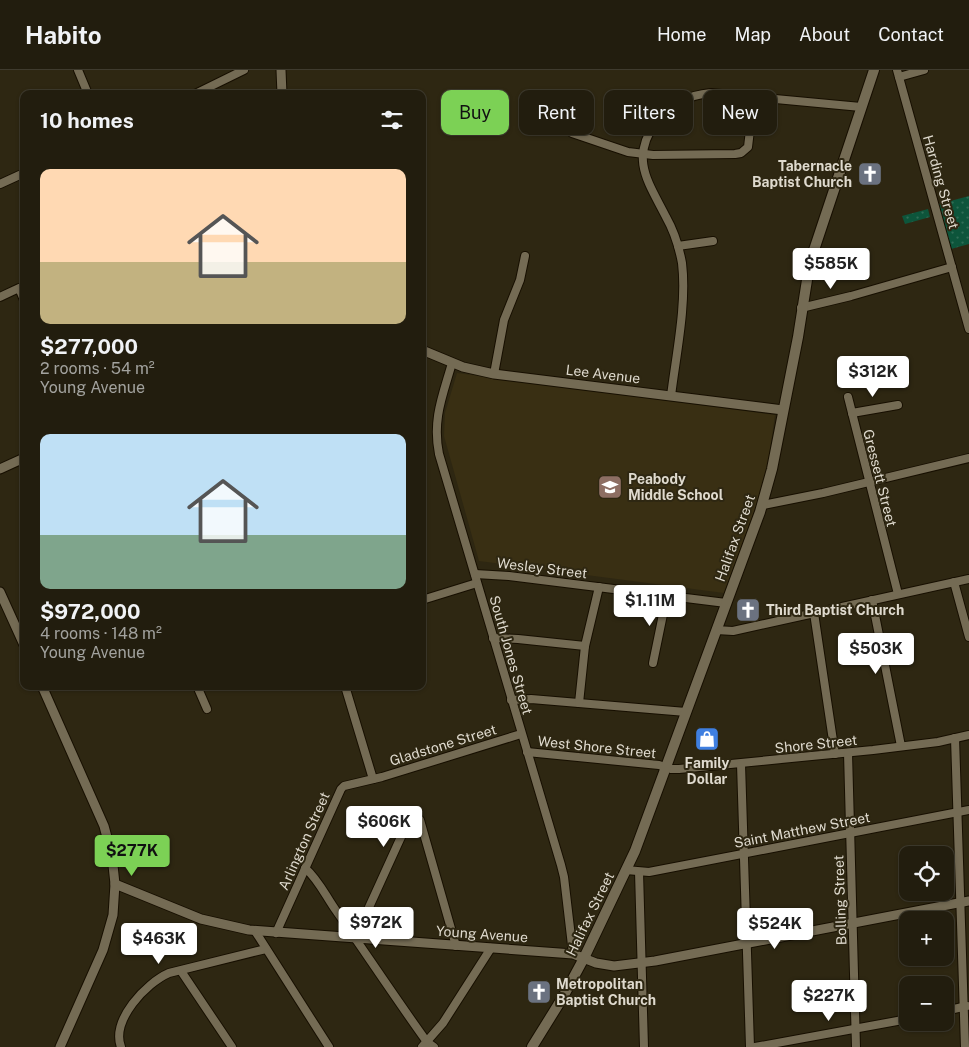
<!DOCTYPE html>
<meta charset="utf-8">
<style>
:root{--surface:#221d0e;--page:#2a2617;--text:#f1f3f6;--muted:#a2a29e;--line:#3f3b2e;--accent:#7cd155}
body{margin:0;font-family:"Public Sans",sans-serif;background:var(--page);color:var(--text);height:100vh;display:flex;flex-direction:column;font-size:19px;white-space:nowrap}
*{box-sizing:border-box;margin:0}
p{font-size:16px;color:var(--muted)}
.icon{flex:none;width:28px;height:28px;fill:none;stroke:currentColor;stroke-width:2;stroke-linecap:round;stroke-linejoin:round}
.map{position:relative;flex:1;overflow:hidden}
.panel{position:absolute;left:20px;top:20px;width:406px;height:600px;display:flex;flex-direction:column;background:var(--surface);border-radius:10px;box-shadow:0 1px 4px #0004,0 0 0 1px var(--line)}
.panel>*{flex:none}
.guide{position:absolute;left:441px;top:20px;width:452px;height:45px;display:flex;gap:10px}
.buttons{position:absolute;left:899px;top:776px;display:grid;gap:10px}
.buttons a{display:grid;place-items:center;width:55px;height:55px;border-radius:10px;background:var(--surface);box-shadow:0 1px 4px #0004,0 0 0 1px var(--line);font-size:25px}
.price{position:absolute;translate:-50% -42px;padding:0 11px;border-radius:5px;background:#fff;color:#222;font-size:16px;line-height:32px;filter:drop-shadow(0 1px 2px #0008)}
.price::after{content:'';position:absolute;left:50%;top:30px;width:15px;height:11px;margin-left:-8px;background:inherit;clip-path:polygon(0 0,100% 0,50% 100%)}
.price.selected{background:var(--accent);color:#111}
ul{padding:0;list-style:none}
li{display:grid;align-content:center;gap:10px;height:265px;padding:0 20px}
li span{display:grid;place-items:center;height:155px;border-radius:10px;color:#555}
li>.icon{margin-inline-start:auto}
span .icon{width:90px;height:90px;fill:#fffc;stroke-width:1}
li b{font-size:21px}
h2{display:flex;justify-content:space-between;align-items:center;height:60px;padding:0 20px;font-size:21px}
.pill{padding:0 18px;border-radius:10px;background:var(--surface);box-shadow:0 1px 4px #0004,0 0 0 1px var(--line);font-size:18px;line-height:45px}
.pill.selected{background:var(--accent);color:#111}
header{display:flex;align-items:center;gap:30px;box-sizing:border-box;height:70px;padding:0 25px;background:var(--surface);border-bottom:1px solid var(--line)}
header strong{font-size:24px}
nav{display:flex;gap:28px;margin-inline-start:auto;font-size:18px}
.map>svg:first-child{display:block}
.built{fill:#392f13}
.park{fill:url(#park-dots)}
.lines{fill:none;stroke-linecap:round;stroke-linejoin:round}
.minor-casing{stroke:#170f00;stroke-width:10}
.tertiary-casing{stroke:#170f00;stroke-width:11}
.secondary-casing{stroke:#170f00;stroke-width:12}
.minor{stroke:#746b54;stroke-width:8}
.tertiary{stroke:#746b54;stroke-width:9}
.secondary{stroke:#746b54;stroke-width:10}
.labels{text-anchor:middle;stroke-width:4;stroke-linejoin:round;paint-order:stroke}
.poi-label{font-size:14px;font-weight:bold;fill:#dfdace;stroke:#2e2712;text-anchor:start}
.street-label{font-size:14px;fill:#dfdace;stroke:#2e2712}
</style>
<header>
<strong>Habito</strong>
<nav><a>Home</a><a>Map</a><a>About</a><a>Contact</a></nav>
</header>
<div class="map">
<svg width="969" height="977" viewBox="0 0 969 977">
<defs>
<pattern id="park-dots" width="8" height="8" patternUnits="userSpaceOnUse" patternTransform="scale(1.25)"><rect width="8" height="8" fill="#0d553b"/><path d="M2 2h.1M6 6h.1" fill="none" stroke="#306d56" stroke-width="1.8" stroke-linecap="round"/></pattern>
</defs>
<rect width="100%" height="100%" fill="#2e2712"/>
<path class="built" d="M457,303l318,42 -8,56 -10,32 -33,90 -245,-32 -35,-125 1,-23z"/>
<g class="park">
<path d="M969,126v48l-18,5 -12,-45z"/>
<path d="M928,139l2,8 -25,7 -3,-8z"/>
</g>
<g class="lines">
<defs>
<g id="minor">
<path d="M78,0l10,24"/>
<path d="M897,0l72,259"/>
<path d="M899,7l25,-7"/>
<path d="M195,24l49,-24"/>
<path d="M572,63l56,19 25,3 82,-1 6,-1 7,-6 6,-51"/>
<path d="M0,114l24,-11"/>
<path d="M678,176l35,-5"/>
<path d="M0,227l19,-9 5,12"/>
<path d="M801,238l50,-12 101,-29"/>
<path d="M452,293c-9,32 -20,56 -13,91l122,411 3,12 9,77"/>
<path d="M494,304l10,-54 16,-40 5,-24"/>
<path d="M671,326c5,-41 16,-92 11,-133 -3,-16 -8,-32 -16,-46 -17,-34 -37,-58 -10,-95 14,-18 32,-27 55,-29l150,14"/>
<path d="M848,327l50,197"/>
<path d="M852,343l46,-8"/>
<path d="M763,435l60,-12 146,-35"/>
<path d="M475,504l34,2 217,27"/>
<path d="M954,512l15,55"/>
<path d="M422,530l55,-17"/>
<path d="M872,530l29,146"/>
<path d="M814,543l21,141"/>
<path d="M716,560l17,1 236,-52"/>
<path d="M493,568l25,1 67,7"/>
<path d="M653,593l14,-68"/>
<path d="M197,616l10,23"/>
<path d="M345,616l28,93"/>
<path d="M511,630l20,-1 155,13"/>
<path d="M579,633l6,-57 14,-59"/>
<path d="M955,668l10,309"/>
<path d="M527,682l132,13 12,4h8l194,-19 65,-8 31,-7"/>
<path d="M848,683l8,294"/>
<path d="M741,694l9,283"/>
<path d="M305,798c14,12 21,29 32,44 30,43 59,87 90,130l7,5"/>
<path d="M626,800l23,2 320,-62"/>
<path d="M639,802l5,175"/>
<path d="M255,861l74,116"/>
<path d="M276,863l65,-144 3,-3 38,-9 139,-43"/>
<path d="M355,868l51,-112 4,-8 6,-2 4,4 36,126"/>
<path d="M181,901l51,76"/>
<path d="M945,941l22,-5"/>
<path d="M121,977c-10,-27 25,-64 48,-74l97,-24"/>
<path d="M422,977l21,-24 48,-75"/>
<path d="M755,977l153,-28"/>
</g>
<g id="tertiary">
<path d="M281,0l1,24"/>
<path d="M422,280l41,17 31,7 289,36"/>
<path d="M0,399l24,-11"/>
<path d="M0,522l24,53"/>
<path d="M42,616l62,140 8,30 3,28 -2,31 -10,35 -43,97"/>
<path d="M115,814l86,35 48,11 324,24 23,9 18,3 41,-5 314,-60"/>
</g>
<path id="secondary" d="M532,977l31,-50 21,-39 51,-107 125,-339 12,-43 26,-132 9,-57 6,-27 61,-183"/>
</defs>
<use href="#minor" class="minor-casing"/>
<use href="#tertiary" class="tertiary-casing"/>
<use href="#secondary" class="secondary-casing"/>
<use href="#minor" class="minor"/>
<use href="#tertiary" class="tertiary"/>
<use href="#secondary" class="secondary"/>
</g>
<defs>
<symbol id="church-square" viewBox="-11 -11 22 22"><rect x="-9" y="-9" width="18" height="18" rx="4" fill="#6b7280" stroke="#2e2712"/><path d="M-1.2-6h2.4v3.5h3.3v2.4h-3.3V6h-2.4V-.1h-3.3v-2.4h3.3Z" fill="#fff"/></symbol>
<symbol id="school-square" viewBox="-11 -11 22 22"><rect x="-9" y="-9" width="18" height="18" rx="4" fill="#8d6e63" stroke="#2e2712"/><path d="M0-5L7-2L0 1L-7-2ZM-4 1L0 2.5L4 1V4Q0 6-4 4Z" fill="#fff"/></symbol>
<symbol id="shop-square" viewBox="-11 -11 22 22"><rect x="-9" y="-9" width="18" height="18" rx="4" fill="#3f7fe0" stroke="#2e2712"/><path d="M-5-2.5h2.3a2.7 3.5 0 0 1 5.4 0H5L5.5 6h-11ZM-1.5-2.5h3a1.5 2.3 0 0 0-3 0Z" fill="#fff"/></symbol>
</defs>
<g fill-rule="evenodd">
<use href="#church-square" x="856" y="90" width="28" height="28"/>
<use href="#school-square" x="596" y="403" width="28" height="28"/>
<use href="#church-square" x="734" y="526" width="28" height="28"/>
<use href="#shop-square" x="693" y="655" width="28" height="28"/>
<use href="#church-square" x="525" y="908" width="28" height="28"/>
</g>
<g class="labels">
<g class="poi-label">
<text x="852" y="101" text-anchor="end">Tabernacle<tspan x="852" dy="16">Baptist Church</tspan></text>
<text x="628" y="414">Peabody<tspan x="628" dy="16">Middle School</tspan></text>
<text x="766" y="545">Third Baptist Church</text>
<text x="707" y="698" text-anchor="middle">Family<tspan x="707" dy="16">Dollar</tspan></text>
<text x="556" y="919">Metropolitan<tspan x="556" dy="16">Baptist Church</tspan></text>
</g>
<g class="street-label">
<text transform="translate(941 112) rotate(74)" y="5">Harding Street</text>
<text transform="translate(603 304) rotate(7)" y="5">Lee Avenue</text>
<text transform="translate(880 408) rotate(76)" y="5">Gressett Street</text>
<text transform="translate(735 468) rotate(-70)" y="5">Halifax Street</text>
<text transform="translate(542 498) rotate(7)" y="5">Wesley Street</text>
<text transform="translate(511 585) rotate(74)" y="5">South Jones Street</text>
<text transform="translate(816 674) rotate(-6)" y="5">Shore Street</text>
<text transform="translate(443 675) rotate(-17)" y="5">Gladstone Street</text>
<text transform="translate(597 677) rotate(6)" y="5">West Shore Street</text>
<text transform="translate(802 760) rotate(-11)" y="5">Saint Matthew Street</text>
<text transform="translate(304 771) rotate(-66)" y="5">Arlington Street</text>
<text transform="translate(840 830) rotate(-92)" y="5">Bolling Street</text>
<text transform="translate(590 844) rotate(-64)" y="5">Halifax Street</text>
<text transform="translate(482 864) rotate(4)" y="5">Young Avenue</text>
</g>
</g>
</svg>
<div class="buttons">
<a><svg class="icon" aria-label="locate" viewBox="0 0 24 24"><circle cx="12" cy="12" r="6"/><path d="M12 2v4M12 18v4M2 12h4M18 12h4"/></svg></a>
<a>+</a>
<a>−</a>
</div>
<b class="price" style="left:831px;top:220px">$585K</b>
<b class="price" style="left:873px;top:328px">$312K</b>
<b class="price" style="left:650px;top:557px">$1.11M</b>
<b class="price" style="left:876px;top:605px">$503K</b>
<b class="price" style="left:384px;top:778px">$606K</b>
<b class="price selected" style="left:132px;top:807px">$277K</b>
<b class="price" style="left:376px;top:879px">$972K</b>
<b class="price" style="left:775px;top:880px">$524K</b>
<b class="price" style="left:159px;top:895px">$463K</b>
<b class="price" style="left:829px;top:952px">$227K</b>
<div class="guide">
<a class="pill selected">Buy</a>
<a class="pill">Rent</a>
<a class="pill">Filters</a>
<a class="pill">New</a>
</div>
<section class="panel">
<h2>10 homes<svg class="icon" aria-label="filters" viewBox="0 0 24 24"><path d="M4 7h16M4 17h16"/><circle cx="9" cy="7" r="2"/><circle cx="15" cy="17" r="2"/></svg></h2>
<ul>
<li><span style="background:linear-gradient(#ffd9b3 60%,#c2b280 0)"><svg class="icon" aria-label="home" viewBox="0 0 24 24"><path d="M3 11l9-7 9 7M6 9v11h12V9"/></svg></span><div><b>$277,000</b><p>2 rooms · 54 m²</p><p>Young Avenue</p></div></li>
<li><span style="background:linear-gradient(#bfe0f5 65%,#7fa58c 0)"><svg class="icon" aria-label="home" viewBox="0 0 24 24"><path d="M3 11l9-7 9 7M6 9v11h12V9"/></svg></span><div><b>$972,000</b><p>4 rooms · 148 m²</p><p>Young Avenue</p></div></li>
</ul>
</section>
</div>
